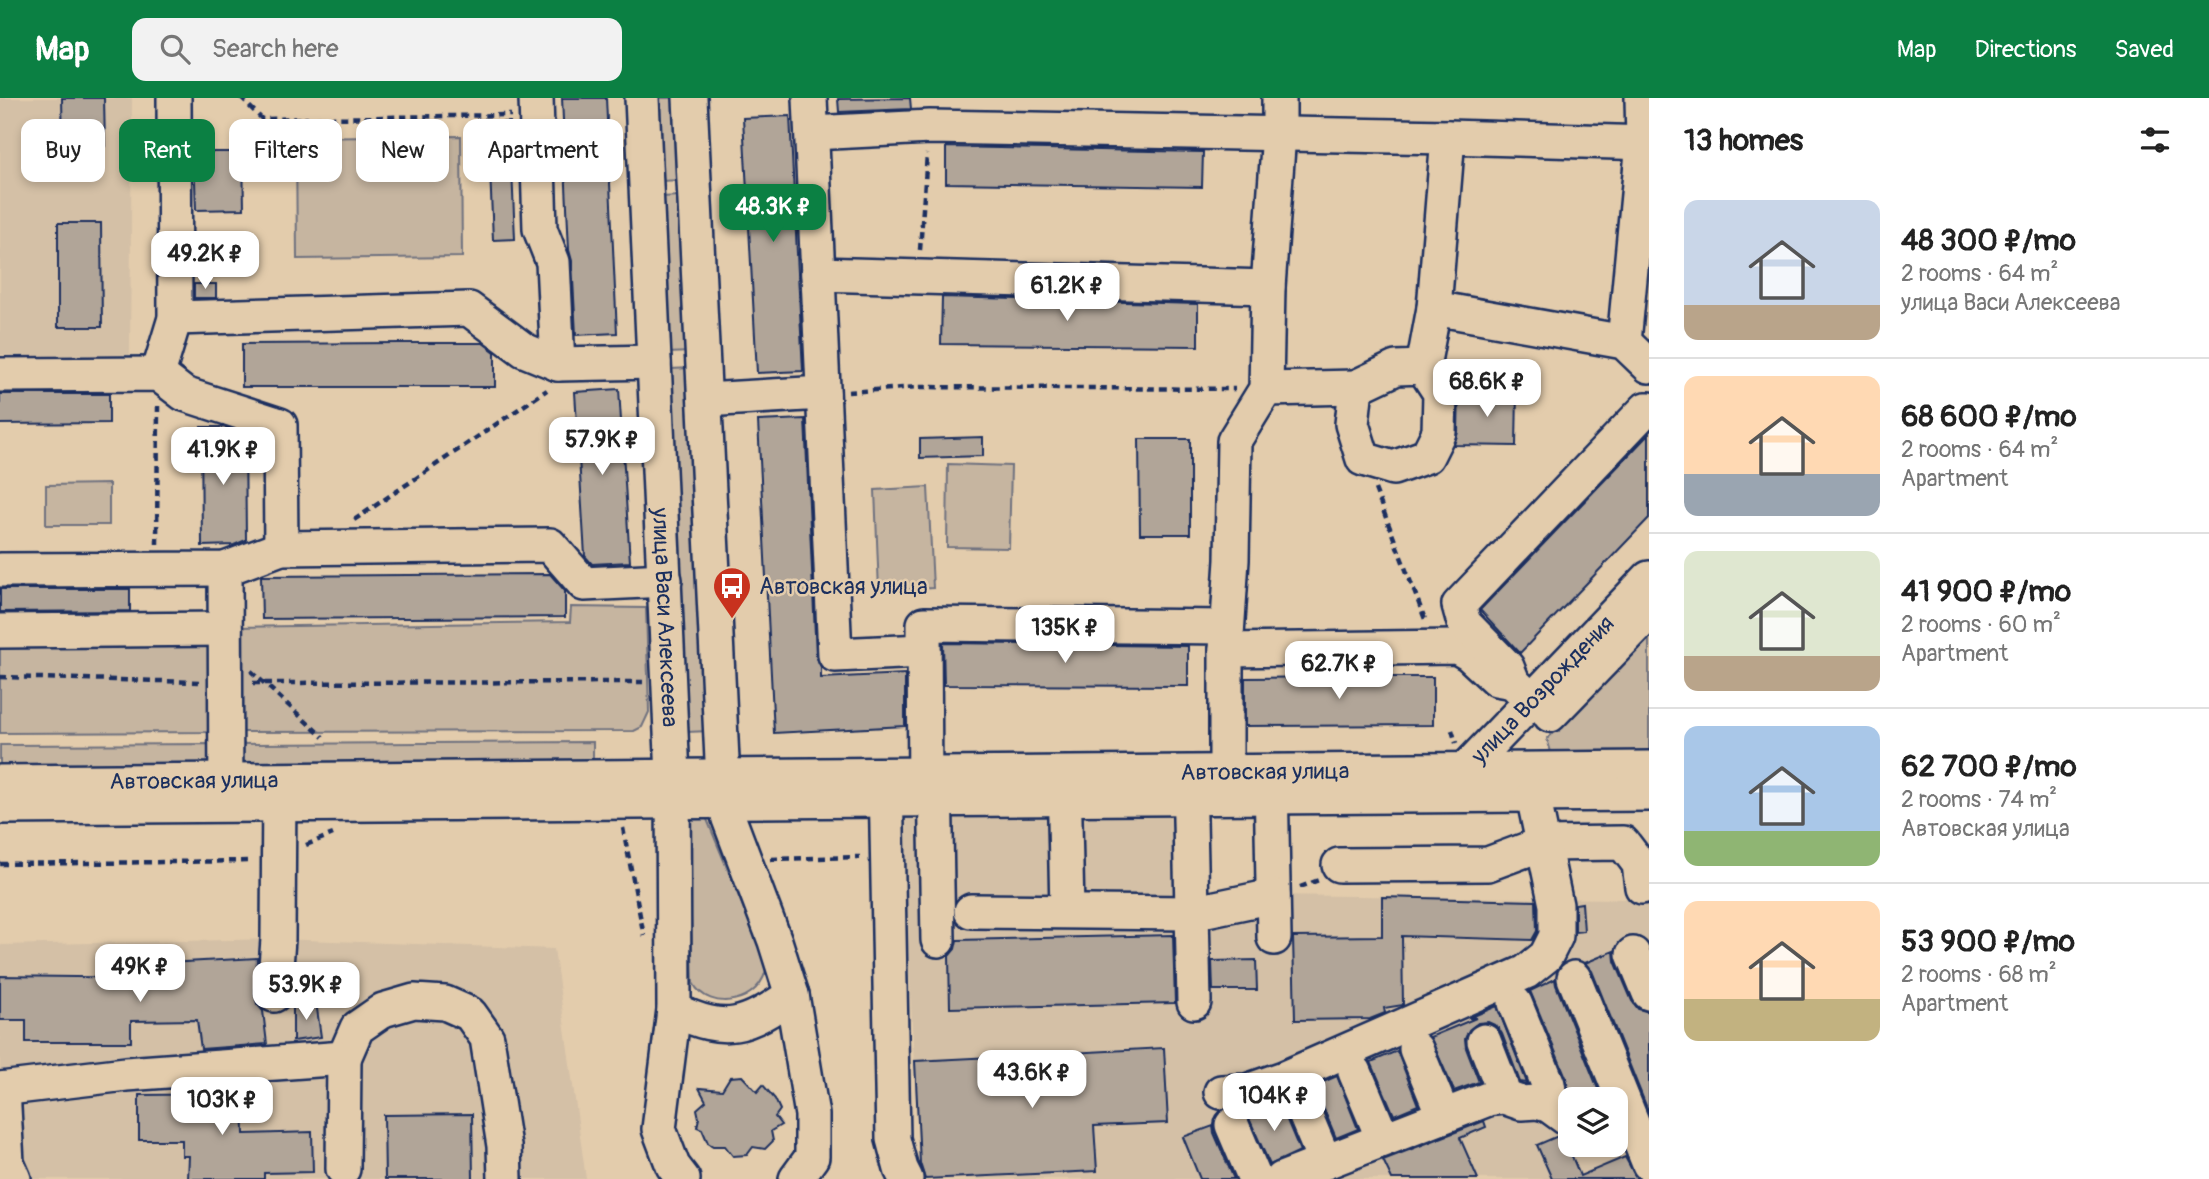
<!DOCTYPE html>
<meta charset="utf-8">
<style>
:root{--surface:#fff;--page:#f2f2f2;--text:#222;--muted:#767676;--line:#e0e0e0;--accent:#0b8043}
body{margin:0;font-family:Pangolin,sans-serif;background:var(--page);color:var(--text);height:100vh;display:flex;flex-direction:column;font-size:26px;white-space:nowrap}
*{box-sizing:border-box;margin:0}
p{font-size:23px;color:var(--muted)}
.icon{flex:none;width:38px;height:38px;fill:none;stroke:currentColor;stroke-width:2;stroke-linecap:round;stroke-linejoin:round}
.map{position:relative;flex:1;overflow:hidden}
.drawer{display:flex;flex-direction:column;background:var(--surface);width:560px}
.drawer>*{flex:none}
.hud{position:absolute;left:21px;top:21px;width:665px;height:63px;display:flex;gap:14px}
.fabs{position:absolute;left:1558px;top:989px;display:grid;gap:14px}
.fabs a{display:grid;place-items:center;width:70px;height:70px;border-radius:14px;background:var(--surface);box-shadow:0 4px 10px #0003;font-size:35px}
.price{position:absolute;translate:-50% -60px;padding:0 16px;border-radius:14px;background:#fff;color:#222;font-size:23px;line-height:46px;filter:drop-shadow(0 2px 4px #0008)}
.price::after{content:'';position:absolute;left:50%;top:42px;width:21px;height:16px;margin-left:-10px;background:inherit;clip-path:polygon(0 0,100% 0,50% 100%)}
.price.current{background:var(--accent);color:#fff}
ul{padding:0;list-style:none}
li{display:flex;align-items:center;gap:21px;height:175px;padding:0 35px}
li+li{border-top:2px solid var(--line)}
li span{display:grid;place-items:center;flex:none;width:196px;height:140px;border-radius:14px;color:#555}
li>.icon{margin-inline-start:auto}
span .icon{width:84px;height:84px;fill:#fffc;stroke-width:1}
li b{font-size:30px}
h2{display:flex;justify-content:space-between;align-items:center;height:84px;padding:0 35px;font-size:30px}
.tag{padding:0 24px;border-radius:14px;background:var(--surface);box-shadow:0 4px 10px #0003;font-size:24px;line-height:63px}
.tag.current{background:var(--accent);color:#fff}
header{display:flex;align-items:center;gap:42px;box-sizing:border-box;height:98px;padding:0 35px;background:var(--accent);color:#fff}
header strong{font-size:33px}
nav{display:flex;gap:38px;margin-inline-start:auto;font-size:24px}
.search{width:490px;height:63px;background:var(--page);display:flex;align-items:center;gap:18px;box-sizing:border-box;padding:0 24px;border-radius:14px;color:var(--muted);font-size:26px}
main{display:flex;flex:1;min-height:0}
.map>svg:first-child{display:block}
.built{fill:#d4c0a6;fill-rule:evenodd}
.green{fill:#c6b5a0;stroke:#70727f;stroke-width:2}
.building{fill:#b1a598;stroke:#1b2f5e;stroke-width:2}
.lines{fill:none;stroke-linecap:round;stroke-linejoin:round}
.minor-casing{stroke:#1b2f5e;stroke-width:38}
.path{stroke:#1b2f5e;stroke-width:4.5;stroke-dasharray:7 5;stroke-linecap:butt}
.minor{stroke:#e3ccac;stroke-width:33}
.labels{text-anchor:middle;stroke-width:5;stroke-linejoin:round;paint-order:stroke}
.poi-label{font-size:23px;fill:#1b2f5e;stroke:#e3ccac;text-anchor:start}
.street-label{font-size:23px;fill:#1b2f5e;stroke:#e3ccac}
</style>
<header>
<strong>Map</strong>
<div class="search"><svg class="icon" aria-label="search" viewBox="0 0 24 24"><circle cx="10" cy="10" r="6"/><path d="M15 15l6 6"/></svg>Search here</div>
<nav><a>Map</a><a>Directions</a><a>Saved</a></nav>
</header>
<main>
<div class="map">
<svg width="1649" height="1081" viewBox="0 0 1649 1081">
<rect width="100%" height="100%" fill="#e3ccac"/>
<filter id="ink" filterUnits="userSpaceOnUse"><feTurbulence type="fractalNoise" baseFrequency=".0143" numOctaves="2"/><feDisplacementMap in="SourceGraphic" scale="14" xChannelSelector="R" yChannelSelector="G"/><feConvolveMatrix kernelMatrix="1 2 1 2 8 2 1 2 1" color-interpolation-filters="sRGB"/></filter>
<g filter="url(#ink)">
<g class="built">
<path d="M0,0h132l-2,257h-130z"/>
<path d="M901,715l279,1 3,80 441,5 25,-12v292h-729zM1570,1001h45v45h-45z"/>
<path d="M278,841l276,10 32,230h-586v-234z"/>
</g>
<g class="green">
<path d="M655,0h21l5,82 -21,1z"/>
<path d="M461,38l1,121 -165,2 -1,-121z"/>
<path d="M682,98l8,156 -22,1 -8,-156z"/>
<path d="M692,270l17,363 -22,1 -17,-363z"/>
<path d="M948,366l63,2 -2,82 -62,-1z"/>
<path d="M109,386v41h-63v-40z"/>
<path d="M928,389l5,101 -54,3 -4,-101z"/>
<path d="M571,509l75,1 3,104 -7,15 -8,4 -401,1 3,-105 334,-5z"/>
<path d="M1649,541v117l-96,2 -6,-19z"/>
<path d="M205,545l9,6 4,83 -218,1v-89z"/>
<path d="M593,644v21l-360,3v-22z"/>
<path d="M217,646l-1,22 -216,2v-23z"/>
<path d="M704,714l63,153c-5,39 -58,48 -74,18l-5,-165z"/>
</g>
<g class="building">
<path d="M62,0h42l1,48 -42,1z"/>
<path d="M562,0h44l11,235 -41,2 -4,-74 -3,-11z"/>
<path d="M910,0l1,11 -72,3 -1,-13z"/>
<path d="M790,18l13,255 -46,2 -14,-255z"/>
<path d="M510,24l5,117 -22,1 -5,-117z"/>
<path d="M946,49l257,5 -1,35 -256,-4z"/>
<path d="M194,54h49l1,57 -48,1z"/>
<path d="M58,125h43l1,104h-44z"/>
<rect x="194" y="186" width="22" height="14"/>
<path d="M942,199l256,7v42l-257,-2z"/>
<path d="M400,245h83l12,9v35h-253v-43z"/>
<path d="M619,291l11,173 -38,2 -7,-8 -10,-164z"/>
<path d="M1459,293l58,1 -1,54 -62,-1 4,-13z"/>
<path d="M0,296h109v29l-109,1z"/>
<path d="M805,321l11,237 5,11v11l84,-4v52l-131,7 -16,-312z"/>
<path d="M201,329h23l21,7 1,106 -12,5 -32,1z"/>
<path d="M1649,336v84l-129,135 -40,-43z"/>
<path d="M983,339v19l-63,2v-19z"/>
<path d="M1139,341h51v95h-50z"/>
<path d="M550,476l15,17v26l-303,2 -1,-43z"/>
<path d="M0,491h130v22l-130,1z"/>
<path d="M943,545l245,3v40l-244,-1z"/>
<path d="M1340,579h93v48l-188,1v-48z"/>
<path d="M1382,799l154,4 1,30 -5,9 -130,-4 1,69 -19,3 1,5 -15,6 -75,1 -2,-83 89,-1z"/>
<path d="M1582,805l2,28 -9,1v-28z"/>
<path d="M1173,837l2,68 -225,5 -1,-52 6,-7 2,-9z"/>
<path d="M1614,853l1,10 17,40 6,8 11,3v101l-57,-142 -7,-8z"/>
<path d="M257,860l-2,36 2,10 6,7 4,33 -66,5 -4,-29 -66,1v21h-105v-22h-26v-44l150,2 -1,-14z"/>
<path d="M1256,862l1,30h-44l-1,-29z"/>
<path d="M1555,881l1,6 46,114h-30l-3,-3 -3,-19 -36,-86z"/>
<path d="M316,904l5,35 -28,4v-35z"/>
<path d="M1497,908l30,77 -7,-1 -18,-48 -5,-8 -9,-4 -10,1 -9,7 -4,9 1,9 13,34 -25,9 -24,-54 46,-19h-7z"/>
<path d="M1164,950l4,75 -74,3 3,45 -172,8 -5,-16 -5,-102z"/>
<path d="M1397,953l21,54 -24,10 -23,-53z"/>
<path d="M742,978l15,16 6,-7 12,14 5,11 -5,7 6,8 -10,6 2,10 -8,8 -12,-2 -6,8 -14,1 -8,-10h-12l-5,-3 -6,-14 -5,-2 2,-9 -2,-9 9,-8 -7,-13 23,2 8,-13z"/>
<path d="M1337,978l21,53 -22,9 -22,-52z"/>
<path d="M243,996l1,40 68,-2 1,40 -49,1v6h-76l1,-23h-7v-16h-43v-45z"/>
<path d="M1279,1003l21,50 -30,14 -23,-51z"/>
<path d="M472,1016l1,65h-88l-1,-64z"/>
<path d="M1484,1023l2,6 -26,11 18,41h-86l-9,-19z"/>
<path d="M1213,1028l1,7 20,46h-34l-17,-42z"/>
<path d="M1558,1038l7,3 15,37 45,-19 12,22h-85l-15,-34z"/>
</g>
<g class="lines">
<defs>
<g id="minor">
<path d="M536,0l4,131 13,33 5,102"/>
<path id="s1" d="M642,0l31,678 1,234 -15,119 14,37 10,13"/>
<path d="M690,0l34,703 5,18 46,122 17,54 20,120v42l-16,22"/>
<path d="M810,0l25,557 89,-4"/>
<path d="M812,35l118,-6 518,10"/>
<path d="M818,176l450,13"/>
<path d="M1434,210l190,34 25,24"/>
<path d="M175,220l294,-9 55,41 34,14 96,-2"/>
<path d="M1624,244l19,-200 -1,-44"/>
<path d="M1423,269l-27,1 -40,19 -4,37 11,35 30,9 34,-12 12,-24 1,-39 -17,-26 11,-59 14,-171 201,6"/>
<path d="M158,276l17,-56 -1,-220"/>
<path d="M0,277l158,-1 26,20 96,31 1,123"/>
<path d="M1266,291l90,-2"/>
<path d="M705,302l118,-7"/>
<path d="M225,471l1,235"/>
<path d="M0,472l225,-1 56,-21 269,-3 34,39 81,-4"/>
<path d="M0,533l225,-2"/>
<path d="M1226,552l231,-3 12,7 27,25 17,3 19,19"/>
<path d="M1513,584l-6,-15 -43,-44 -5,-18 187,-196h3"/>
<path d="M1550,617l99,-102"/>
<path d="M1189,676l5,228"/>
<path d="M1064,677l3,136"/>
<path d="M935,678l3,164"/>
<path d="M1271,678l3,162"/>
<path d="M886,680l7,361 8,30 5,10"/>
<path id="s2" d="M1462,682l4,-11 183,-191"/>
<path id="s3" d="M0,684l1649,-14"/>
<path d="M1226,695v-143l6,-90 2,-119 32,-52 2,-102 11,-154v-35"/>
<path d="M925,697l-1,-171 303,3"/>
<path d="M0,709l1649,-13"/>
<path d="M1339,767l149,-1 54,-20 81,-1 16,21 3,23"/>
<path d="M971,813l221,2 81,-17"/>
<path d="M1633,856l16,39"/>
<path d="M1574,880l75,186"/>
<path d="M274,897l4,-56 1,-155"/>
<path d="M1515,905l33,81 2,13 -2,8"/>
<path d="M674,912c53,25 71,17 118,-15"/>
<path d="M1484,943l16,41 4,15"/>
<path d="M1416,951l27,66"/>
<path d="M1355,974l28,67"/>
<path d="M0,991l126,-15 218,-16 13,-30 26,-18 31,-9 31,2 25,11 17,24 17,108 1,33"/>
<path d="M3,991l4,74 7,16"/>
<path d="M1221,994l26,-1 37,-13 242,-106 20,-16 10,-20v-31l-23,-110"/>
<path d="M1297,997l28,67"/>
<path d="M1232,1027l23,54"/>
<path d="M343,1071l1,-111"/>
<path d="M1282,1081l206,-80 16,-2 17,6 16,-1 11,3 22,16"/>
</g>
</defs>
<use href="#minor" class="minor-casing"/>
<g class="path">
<path d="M241,0l21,21 249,-4"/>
<path d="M920,152l7,-96"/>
<path d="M848,294l69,-5 318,2"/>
<path d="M1375,391l51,133"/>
<path d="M354,422l193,-130"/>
<path d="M157,446l1,-138"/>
<path d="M251,573l72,66"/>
<path d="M0,579l199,5"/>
<path d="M253,585l390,-1"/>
<path d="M1452,632l4,13"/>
<path d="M623,730l21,108"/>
<path d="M306,747l27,-11"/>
<path d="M771,761l89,-2"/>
<path d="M0,766l251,-3"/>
<path d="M1300,789l19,-7"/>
</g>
<use href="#minor" class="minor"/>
</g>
</g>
<defs>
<symbol id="bus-pin" viewBox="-11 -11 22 30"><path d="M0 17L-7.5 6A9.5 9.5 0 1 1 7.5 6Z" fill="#c8321e" stroke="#e3ccac"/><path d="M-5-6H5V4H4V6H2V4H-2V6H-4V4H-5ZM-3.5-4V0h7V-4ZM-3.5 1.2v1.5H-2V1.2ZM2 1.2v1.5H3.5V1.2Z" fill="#fff"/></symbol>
</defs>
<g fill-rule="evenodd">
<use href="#bus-pin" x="710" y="466" width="44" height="60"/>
</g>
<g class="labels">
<g class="poi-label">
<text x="759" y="496">Автовская улица</text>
</g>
<g class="street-label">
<text dy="8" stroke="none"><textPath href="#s1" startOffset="520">улица Васи Алексеева</textPath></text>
<text dy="8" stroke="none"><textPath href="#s2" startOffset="122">улица Возрождения</textPath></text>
<text dy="8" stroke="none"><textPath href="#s3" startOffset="1265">Автовская улица</textPath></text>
<text dy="8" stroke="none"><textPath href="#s3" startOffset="194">Автовская улица</textPath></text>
</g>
</g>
</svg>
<div class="fabs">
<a><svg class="icon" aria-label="layers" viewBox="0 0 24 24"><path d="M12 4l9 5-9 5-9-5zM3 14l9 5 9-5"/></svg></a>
</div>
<b class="price current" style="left:773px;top:146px">48.3K ₽</b>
<b class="price" style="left:205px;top:193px">49.2K ₽</b>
<b class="price" style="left:1067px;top:225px">61.2K ₽</b>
<b class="price" style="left:1487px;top:321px">68.6K ₽</b>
<b class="price" style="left:602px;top:379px">57.9K ₽</b>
<b class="price" style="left:223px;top:389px">41.9K ₽</b>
<b class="price" style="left:1065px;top:567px">135K ₽</b>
<b class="price" style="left:1339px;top:603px">62.7K ₽</b>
<b class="price" style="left:140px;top:906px">49K ₽</b>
<b class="price" style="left:306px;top:924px">53.9K ₽</b>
<b class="price" style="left:1032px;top:1012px">43.6K ₽</b>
<b class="price" style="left:1274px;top:1035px">104K ₽</b>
<b class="price" style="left:222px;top:1039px">103K ₽</b>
<div class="hud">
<a class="tag">Buy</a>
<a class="tag current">Rent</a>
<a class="tag">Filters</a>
<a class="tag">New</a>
<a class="tag">Apartment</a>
</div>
</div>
<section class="drawer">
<h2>13 homes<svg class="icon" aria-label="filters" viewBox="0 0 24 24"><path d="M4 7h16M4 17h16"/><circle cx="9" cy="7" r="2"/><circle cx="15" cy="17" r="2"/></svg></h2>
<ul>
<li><span style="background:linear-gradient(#c9d6e8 75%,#b9a48a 0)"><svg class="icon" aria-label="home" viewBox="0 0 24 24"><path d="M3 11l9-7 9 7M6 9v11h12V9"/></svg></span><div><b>48 300 ₽/mo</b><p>2 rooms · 64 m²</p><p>улица Васи Алексеева</p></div></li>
<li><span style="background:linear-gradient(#ffd9b3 70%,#9aa5b1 0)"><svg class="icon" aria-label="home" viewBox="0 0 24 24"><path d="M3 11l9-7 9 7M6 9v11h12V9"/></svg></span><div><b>68 600 ₽/mo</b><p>2 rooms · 64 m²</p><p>Apartment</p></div></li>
<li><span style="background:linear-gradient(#dfe7d0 75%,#b9a48a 0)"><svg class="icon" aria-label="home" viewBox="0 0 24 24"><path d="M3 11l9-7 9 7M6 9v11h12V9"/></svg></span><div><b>41 900 ₽/mo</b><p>2 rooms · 60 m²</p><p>Apartment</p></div></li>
<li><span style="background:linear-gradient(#a9c7e8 75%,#8fb573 0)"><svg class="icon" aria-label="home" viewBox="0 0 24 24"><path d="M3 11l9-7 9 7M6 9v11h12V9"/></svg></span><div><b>62 700 ₽/mo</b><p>2 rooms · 74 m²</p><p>Автовская улица</p></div></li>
<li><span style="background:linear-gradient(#ffd9b3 70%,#c2b280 0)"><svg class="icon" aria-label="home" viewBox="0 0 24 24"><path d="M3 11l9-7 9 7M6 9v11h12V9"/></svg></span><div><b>53 900 ₽/mo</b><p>2 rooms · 68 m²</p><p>Apartment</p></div></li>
</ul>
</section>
</main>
